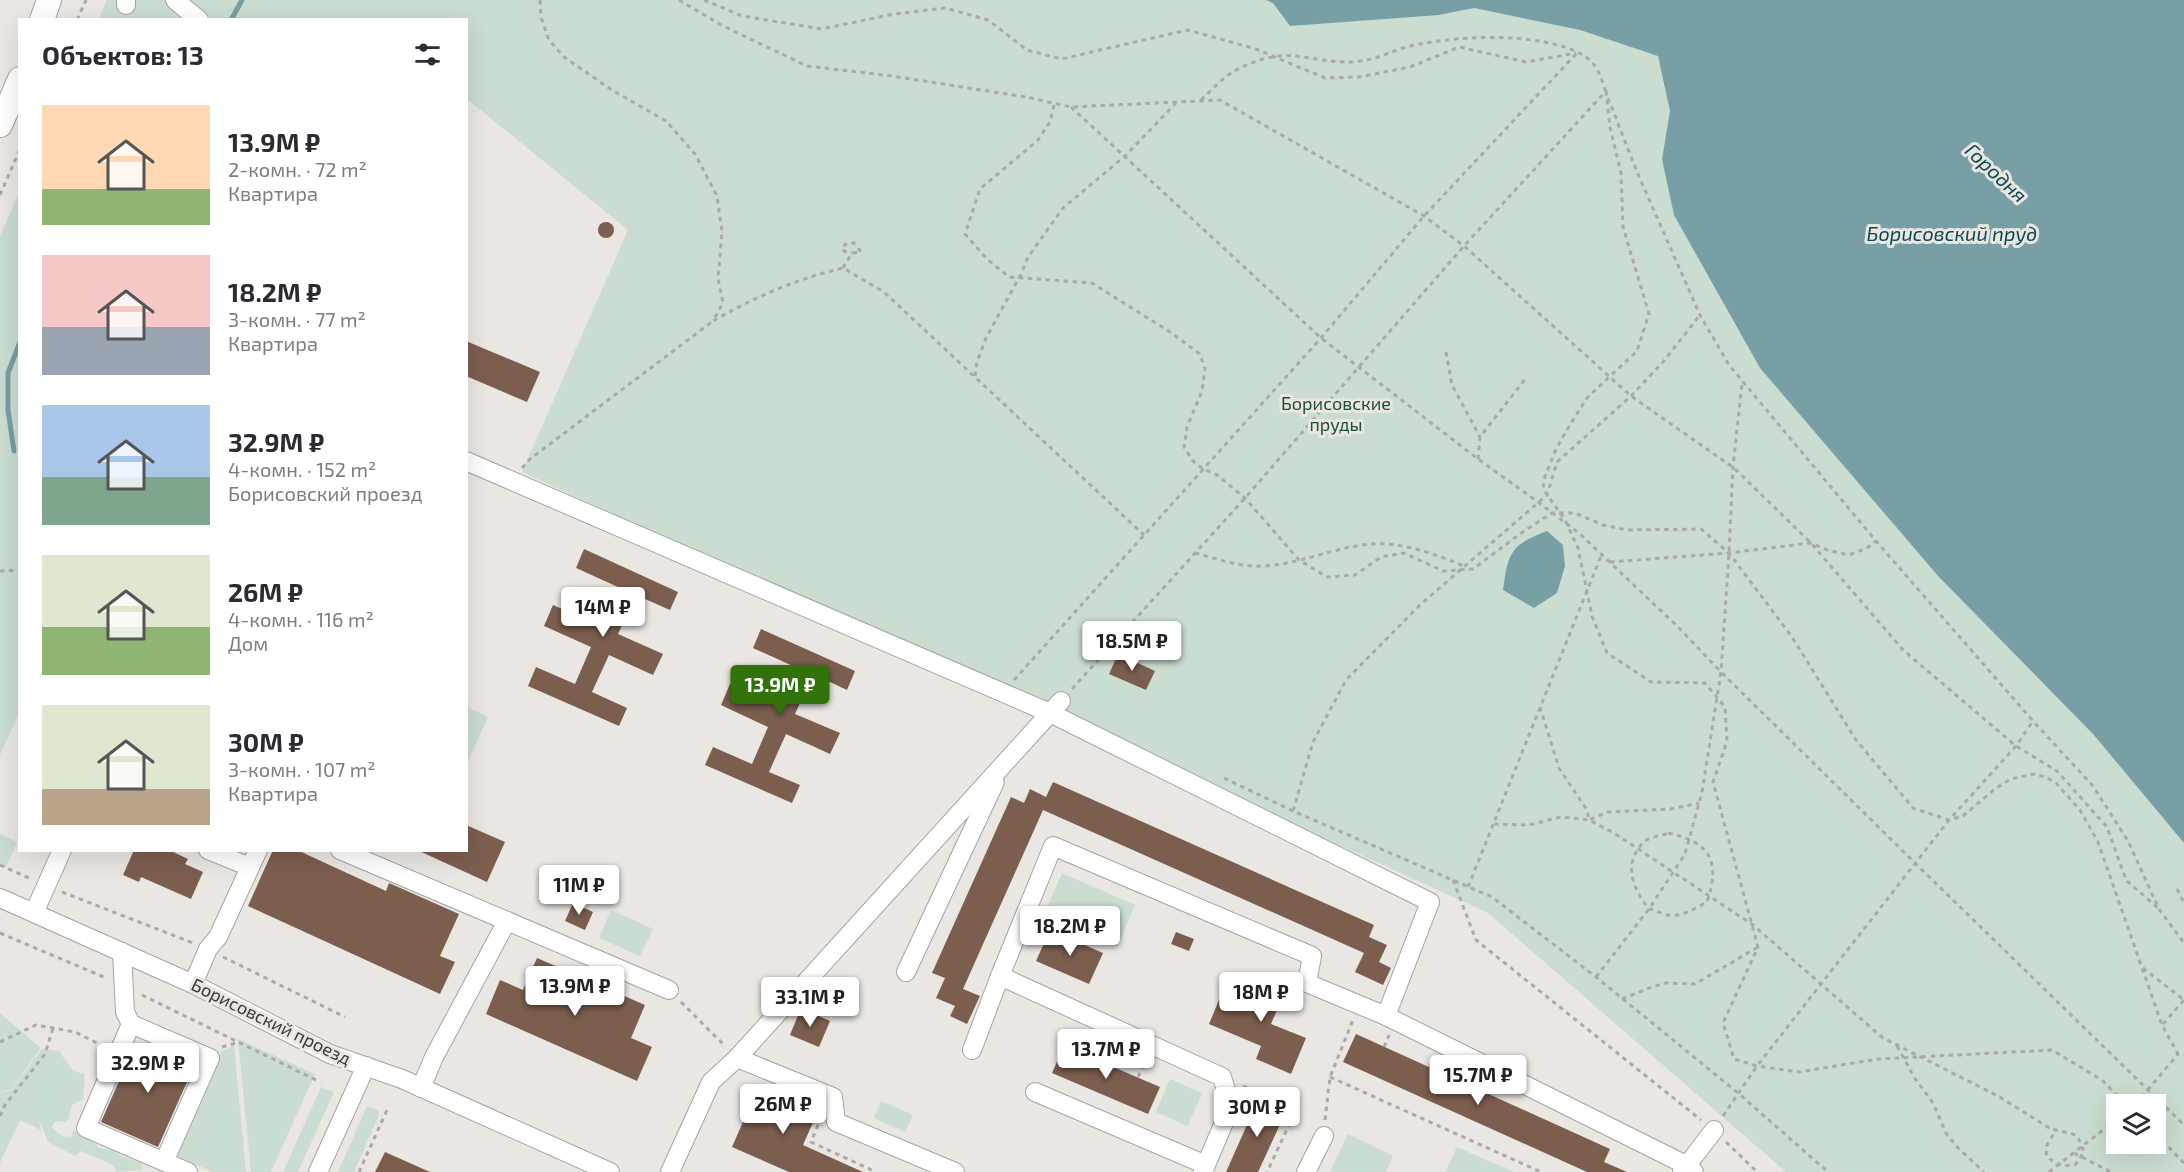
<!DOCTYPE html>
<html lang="ru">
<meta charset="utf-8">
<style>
:root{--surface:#fff;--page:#f2f2f3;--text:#2b2b33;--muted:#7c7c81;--accent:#31720b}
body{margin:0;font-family:"Exo 2",sans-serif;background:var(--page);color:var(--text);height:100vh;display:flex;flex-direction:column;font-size:22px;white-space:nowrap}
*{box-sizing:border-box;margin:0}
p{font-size:20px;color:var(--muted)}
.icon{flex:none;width:33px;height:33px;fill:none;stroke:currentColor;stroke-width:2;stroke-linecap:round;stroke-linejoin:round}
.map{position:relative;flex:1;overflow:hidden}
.drawer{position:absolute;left:18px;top:18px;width:450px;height:834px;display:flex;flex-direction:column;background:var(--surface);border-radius:0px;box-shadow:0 6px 24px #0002}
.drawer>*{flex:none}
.controls{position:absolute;left:2106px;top:1094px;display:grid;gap:12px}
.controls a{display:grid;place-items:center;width:60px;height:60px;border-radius:0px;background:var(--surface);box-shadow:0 6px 24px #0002;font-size:30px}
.price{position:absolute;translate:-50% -51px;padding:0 14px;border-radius:6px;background:#fff;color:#222;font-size:20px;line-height:39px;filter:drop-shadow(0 2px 3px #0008)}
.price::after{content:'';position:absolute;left:50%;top:36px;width:18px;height:14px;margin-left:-9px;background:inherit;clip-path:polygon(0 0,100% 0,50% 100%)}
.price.current{background:var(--accent);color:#fff}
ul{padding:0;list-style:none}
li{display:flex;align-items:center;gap:18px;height:150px;padding:0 24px}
li span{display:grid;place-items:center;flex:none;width:168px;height:120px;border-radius:0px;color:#555}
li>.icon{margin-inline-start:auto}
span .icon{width:72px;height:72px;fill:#fffc;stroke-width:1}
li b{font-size:26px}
h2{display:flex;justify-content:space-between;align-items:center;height:72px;padding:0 24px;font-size:26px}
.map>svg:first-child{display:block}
.green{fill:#cbddd0;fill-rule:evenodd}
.water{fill:#779fa5}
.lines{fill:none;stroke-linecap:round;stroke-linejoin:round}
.stream{stroke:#779fa5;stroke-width:5}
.building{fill:#7b5e4e}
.minor-casing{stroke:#a6a3a0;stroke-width:20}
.major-casing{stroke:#a6a3a0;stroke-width:26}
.path{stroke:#acaaa7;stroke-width:3;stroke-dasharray:4.5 4.5;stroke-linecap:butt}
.minor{stroke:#fff;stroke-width:18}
.major{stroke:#fff;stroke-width:24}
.labels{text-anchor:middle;stroke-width:6;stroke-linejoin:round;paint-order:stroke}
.park-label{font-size:18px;fill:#1d4f31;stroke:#eae7e3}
.street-label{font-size:18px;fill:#3a3937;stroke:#eae7e3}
.water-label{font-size:20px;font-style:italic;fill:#0c4a52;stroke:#eae7e3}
</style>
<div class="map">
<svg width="2184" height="1172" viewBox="0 0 2184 1172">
<rect width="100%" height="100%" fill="#eae7e3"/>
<g class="green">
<path d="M107,0h1159l7,3 166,12 35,-7 106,22 79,26 11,55 -8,48 431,575 91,109v329h-398l-298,-259 -966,-441 106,-242 -161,-131 -1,-79h-368zM2116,1104h40v39h-40z"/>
<path d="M19,193l1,518 -20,44v-519z"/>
<path d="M467,707l21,10 -20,44 -2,-1z"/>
<path d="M0,834l17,8 -11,26 -6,-2z"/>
<path d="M1062,873l73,32 -18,42 -73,-32z"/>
<path d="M611,910l42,19 -13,27 -41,-18z"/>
<path d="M0,1013l41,35 -29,41 -12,3z"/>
<path d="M238,1039l77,35 -44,98h-20z"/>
<path d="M234,1045l12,127h-34l-35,-16 44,-104z"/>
<path d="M42,1049l17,2 14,20 12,3 -2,26 -5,1 -7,5 -2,13 -4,3 -9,-1 -5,6 11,9 9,2 2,-8 17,8 9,10 14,2 6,5 23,8v7l-25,2 -6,-8 -30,-13 -6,5 -27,-14 -9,-23 2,11 -21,-10 -20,43v-70l12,-3z"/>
<path d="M1170,1079l32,14 -14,33 -32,-14z"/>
<path d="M321,1087l13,5 -36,80h-15z"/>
<path d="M881,1101l32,14 -8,17 -31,-14z"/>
<path d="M367,1106l11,4 1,5 -25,57h-16z"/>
<path d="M1348,1134l45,22 -7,16h-56z"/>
<path d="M1457,1147l57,25h-69z"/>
</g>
<g class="water">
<path d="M1266,0h918v843l-91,-109 -154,-157 -179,-209 -86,-153 -12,-56 8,-48 -12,-55 -78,-26 -106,-22 -35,7 -149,11 -17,-23z"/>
<path d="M1547,531l16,14 2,21 -8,27 -23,15 -31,-18c5,-37 7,-45 44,-59z"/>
</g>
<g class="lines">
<g class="stream">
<path d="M231,20l11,-20"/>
<path d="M14,451l-6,-41v-37l12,-31"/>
</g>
</g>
<g class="building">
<circle cx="606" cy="230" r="8"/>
<path d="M466,341l74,31 -13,30 -61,-26z"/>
<path d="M584,549l94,43 -8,18 -34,-15 -18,39 45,20 -10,21 -44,-20 -17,37 35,16 -8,18 -91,-40 8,-19 39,17 16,-37 -47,-21 9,-21 48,21 17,-39 -42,-19z"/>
<path d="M761,629l94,42 -8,19 -34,-16 -18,40 45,19 -10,21 -44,-20 -17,38 31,13 -8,18 -87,-38 8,-18 39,17 16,-37 -47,-22 9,-21 47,22 18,-39 -42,-19z"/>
<path d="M1118,654l37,17 -9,19 -37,-16z"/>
<path d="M1053,782l321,143 -5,12 18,8 -8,17 12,6 -8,17 -28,-13 9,-19 -321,-143 -80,179 17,7 -13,28 -17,-8 5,-10 -19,-8 9,-20 -13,-5 79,-176 13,6 6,-14 16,8z"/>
<path d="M466,825l39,17 -18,40 -70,-32h49z"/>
<path d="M134,850h35l19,9 -3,5 18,8 -12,27 -50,-22 -2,5 -16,-7z"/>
<path d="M273,850h24l89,41 3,-8 70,31 -19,42 15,6 -15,32 -192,-88z"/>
<path d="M573,903l20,9 -8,18 -20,-9z"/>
<path d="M1050,930l53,23 -14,31 -53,-23z"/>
<path d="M1176,932l18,7 -5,12 -18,-7z"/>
<path d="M537,958l108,47 -14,33 21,9 -15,34 -151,-67 14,-34 23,10z"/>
<path d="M1251,972l36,15 -16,37 35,14 -15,36 -35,-15 5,-13 -52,-22 10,-24 17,8z"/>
<path d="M801,1008l29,13 -11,26 -29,-12z"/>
<path d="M1356,1034l254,115 -6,13 23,10h-40l-244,-110z"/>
<path d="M135,1045l21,9 4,-4 5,1 30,13 -37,83 -57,-25z"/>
<path d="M1064,1046l96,41 -12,27 -96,-41z"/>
<path d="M759,1085l59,26 -15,34 60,27h-74l-57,-25z"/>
<path d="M1259,1098l27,12 -9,21 -19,41h-32z"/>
<path d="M385,1152l45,20h-55z"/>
</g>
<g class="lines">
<defs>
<g id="minor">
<path d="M175,0l24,20"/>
<path d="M126,5v-5"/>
<path d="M466,461l584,252 380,189 -44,114 300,149 8,7"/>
<path d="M208,850l42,17"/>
<path d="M340,850l329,140"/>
<path d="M0,898l193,86 137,70 72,25 208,93"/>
<path d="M34,913l28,-63"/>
<path d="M122,952l3,60 6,12"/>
<path d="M906,972l89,-190"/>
<path d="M1000,976l53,-130 259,110 -5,27 79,33"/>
<path d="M193,984l15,-35 10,-12 40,-87"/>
<path d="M972,1050l28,-74 222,101 9,29 -28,66"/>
<path d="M737,1058l96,39 3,25 119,50"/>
<path d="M421,1088l13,-31 73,-136"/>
<path d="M1035,1092l171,73"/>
<path d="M164,1162l46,-104 -79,-34 -45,104 102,44"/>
<path d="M318,1172l48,-106"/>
<path d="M670,1172l41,-90 26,-24 324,-357"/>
<path d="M1306,1172l18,-36"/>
<path d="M1682,1172l32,-42"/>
</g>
<g id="major">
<path d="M42,20l7,-20"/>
<path d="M0,125l20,-46"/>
</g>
</defs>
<use href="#minor" class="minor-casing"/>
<use href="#major" class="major-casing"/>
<g class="path">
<path d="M540,0l1,17 8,23 15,17 48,33 54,31 29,33 22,42 5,36 -4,46 5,25 -10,18c42,-24 83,-42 130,-53l41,24 260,243"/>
<path d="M679,0l44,26 84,40 85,10 134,21 45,10 149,-7 204,116 40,30 167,150 103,72 77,75 92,107 113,96 41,25 50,56 19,53 33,29"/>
<path d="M704,0l38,16 80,13 72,-15 51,-6 43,12 39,30 34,9 127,-29 68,19 69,29 34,-1 51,-10 49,-20 67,15 50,-9"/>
<path d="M77,20l9,-20"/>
<path d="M1606,91l4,36 11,46 2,54 26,87 -12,37 -50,47 -16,25 -15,26 -11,27 -2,13 22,31 13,28 14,68 15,37 44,29 54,1 20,24 2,34 -14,41 45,165 -35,76 11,36 23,7 42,6 79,-13 174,-9 50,30 23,24"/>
<path d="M1608,98l29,74 63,143 29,50 147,176 157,180 60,65 35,55 31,68 25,34"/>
<path d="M1201,100c10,-9 19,-20 30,-27 18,-11 45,-20 66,-17 21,3 41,8 63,5 16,-2 28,-8 43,-13 46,-13 142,-18 183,9 11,7 16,23 20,35"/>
<path d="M1054,105l-4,17 -12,18 -58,49 -15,45 22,25 22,18 83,6 78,49 30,22 5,15 -3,22 -15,36 -3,20 9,14 10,8 14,6 28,23 54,62 28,17 28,-2 26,-18 23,-4 39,18 30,-2 51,-38 28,-18h23l28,12 24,5 74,-1 28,24 63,84 64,103 57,68 36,12 14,-4 33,-28 15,-9 23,-5 12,3 10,6 24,27 18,32 64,183 16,29 6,1"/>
<path d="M1071,107l250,231 157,121 60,43 42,32 97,92 44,46 195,192 268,261"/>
<path d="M0,195l20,-46"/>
<path d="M843,268l9,-15 9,-1 -7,-9h-6l-6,4 2,4 8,2"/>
<path d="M1446,352l6,33 28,52"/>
<path d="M975,376l2,-14 9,-24 35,-64 7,-17 35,-49 62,-52 51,-53"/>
<path d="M1478,459l2,-22 46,-59"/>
<path d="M522,468l8,-9 183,-138"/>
<path d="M1195,553c19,5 39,12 58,13 39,2 79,-19 118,-22 32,-2 64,10 93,22"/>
<path d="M1610,562l119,-9 82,-10 16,7 22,5 18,-7 9,-7"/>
<path d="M0,571l20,-1"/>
<path d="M1014,680l307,-342 103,-122 153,-163"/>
<path d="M1072,689l173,-191 219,-252 142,-155"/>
<path d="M1540,707l19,61 28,42 2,10 19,-8 63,-3 28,-6"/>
<path d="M1224,778l69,33 199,86 104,80 142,116 90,79"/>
<path d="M1293,811l20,-69 33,-62 75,-76 126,-109 10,-33 74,-66 32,-34 37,-47"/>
<path d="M1494,824l35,1 32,-8 20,2 8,1 25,13 139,92 130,113 115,58 53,33 22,5 5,3 6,15 -9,13c-14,2 -19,-1 -29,-9l1,-11 9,-15"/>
<path d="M1668,833c42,9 53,28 39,69 -11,6 -25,15 -39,13 -6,-1 -12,-5 -19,-6 -17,-21 -27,-47 -4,-68 5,-4 16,-5 23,-8z"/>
<path d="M0,865l31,14"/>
<path d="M1453,880l23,60 225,180"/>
<path d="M1468,887l133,-331"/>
<path d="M2177,889l7,14"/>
<path d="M62,892l131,51"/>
<path d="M0,933l106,45"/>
<path d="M223,957l122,60"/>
<path d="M2143,968l41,32"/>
<path d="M1596,977l53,-68 36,-55 17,-62 19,-120 8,-119 4,-86 9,-84"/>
<path d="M142,995l178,87"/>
<path d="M1622,999l30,-12 13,-4 30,1 63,-37"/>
<path d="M681,1002l44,44"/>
<path d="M2163,1024l21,-24"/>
<path d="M0,1042l36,-17 39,7 28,14"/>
<path d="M1897,1046l17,31 19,26 13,30 10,13 28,26"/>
<path d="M222,1047l14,-4"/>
<path d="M1384,1047l5,-12"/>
<path d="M1090,1057l7,-18"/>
<path d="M1430,1067l4,-9"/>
<path d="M1138,1077l8,-17"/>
<path d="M1330,1077l211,95"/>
<path d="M1243,1086l53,24 -29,62"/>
<path d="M2136,1104l42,-50"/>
<path d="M0,1116l5,-11 40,-51 8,-26"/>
<path d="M1723,1116l34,-50 192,-246 67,-74 17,-25"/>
<path d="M1325,1120l5,-43 23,-57"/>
<path d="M818,1125l-7,17 65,30"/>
<path d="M2156,1134l28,29"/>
<path d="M1726,1142l31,30"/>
<path d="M2074,1153l37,19"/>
<path d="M359,1172l28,-62"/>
<path d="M2049,1172l67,-52"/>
</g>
<use href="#minor" class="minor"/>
<use href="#major" class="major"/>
</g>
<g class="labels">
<g class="park-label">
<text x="1336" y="410">Борисовские<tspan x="1336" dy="21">пруды</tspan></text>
</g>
<g class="street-label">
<text transform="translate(271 1022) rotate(26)" y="6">Борисовский проезд</text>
</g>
<g class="water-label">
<text transform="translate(1996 173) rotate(43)" y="7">Городня</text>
<text x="1952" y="241">Борисовский пруд</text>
</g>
</g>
</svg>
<div class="controls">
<a><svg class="icon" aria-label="layers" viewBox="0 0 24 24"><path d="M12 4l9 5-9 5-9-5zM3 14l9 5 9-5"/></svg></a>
</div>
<b class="price" style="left:603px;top:638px">14M ₽</b>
<b class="price" style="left:1132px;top:672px">18.5M ₽</b>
<b class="price current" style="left:780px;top:716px">13.9M ₽</b>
<b class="price" style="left:579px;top:916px">11M ₽</b>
<b class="price" style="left:1070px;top:957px">18.2M ₽</b>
<b class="price" style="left:575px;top:1017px">13.9M ₽</b>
<b class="price" style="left:1261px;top:1023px">18M ₽</b>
<b class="price" style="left:810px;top:1028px">33.1M ₽</b>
<b class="price" style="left:1106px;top:1080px">13.7M ₽</b>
<b class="price" style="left:148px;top:1094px">32.9M ₽</b>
<b class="price" style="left:1478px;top:1106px">15.7M ₽</b>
<b class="price" style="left:783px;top:1135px">26M ₽</b>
<b class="price" style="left:1257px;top:1138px">30M ₽</b>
<section class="drawer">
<h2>Объектов: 13<svg class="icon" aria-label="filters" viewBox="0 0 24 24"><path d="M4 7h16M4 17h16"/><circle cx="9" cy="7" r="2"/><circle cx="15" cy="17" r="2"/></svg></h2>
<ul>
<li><span style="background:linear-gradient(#ffd9b3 70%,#8fb573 0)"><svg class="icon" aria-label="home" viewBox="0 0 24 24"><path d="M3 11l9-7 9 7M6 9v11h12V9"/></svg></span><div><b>13.9M ₽</b><p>2-комн. · 72 m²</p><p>Квартира</p></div></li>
<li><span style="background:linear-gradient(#f6c9c9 60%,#9aa5b1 0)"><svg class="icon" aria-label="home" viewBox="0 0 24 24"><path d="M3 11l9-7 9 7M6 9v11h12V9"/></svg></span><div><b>18.2M ₽</b><p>3-комн. · 77 m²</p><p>Квартира</p></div></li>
<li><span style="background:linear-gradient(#a9c7e8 60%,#7fa58c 0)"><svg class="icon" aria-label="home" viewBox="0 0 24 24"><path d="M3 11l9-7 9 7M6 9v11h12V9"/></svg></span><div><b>32.9M ₽</b><p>4-комн. · 152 m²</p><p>Борисовский проезд</p></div></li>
<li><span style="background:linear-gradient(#dfe7d0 60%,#8fb573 0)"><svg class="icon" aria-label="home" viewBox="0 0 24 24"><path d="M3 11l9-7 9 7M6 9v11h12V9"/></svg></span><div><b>26M ₽</b><p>4-комн. · 116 m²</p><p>Дом</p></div></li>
<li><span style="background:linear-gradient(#dfe7d0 70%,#b9a48a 0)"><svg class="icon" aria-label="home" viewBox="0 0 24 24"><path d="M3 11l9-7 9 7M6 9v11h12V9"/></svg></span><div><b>30M ₽</b><p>3-комн. · 107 m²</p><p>Квартира</p></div></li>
</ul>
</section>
</div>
